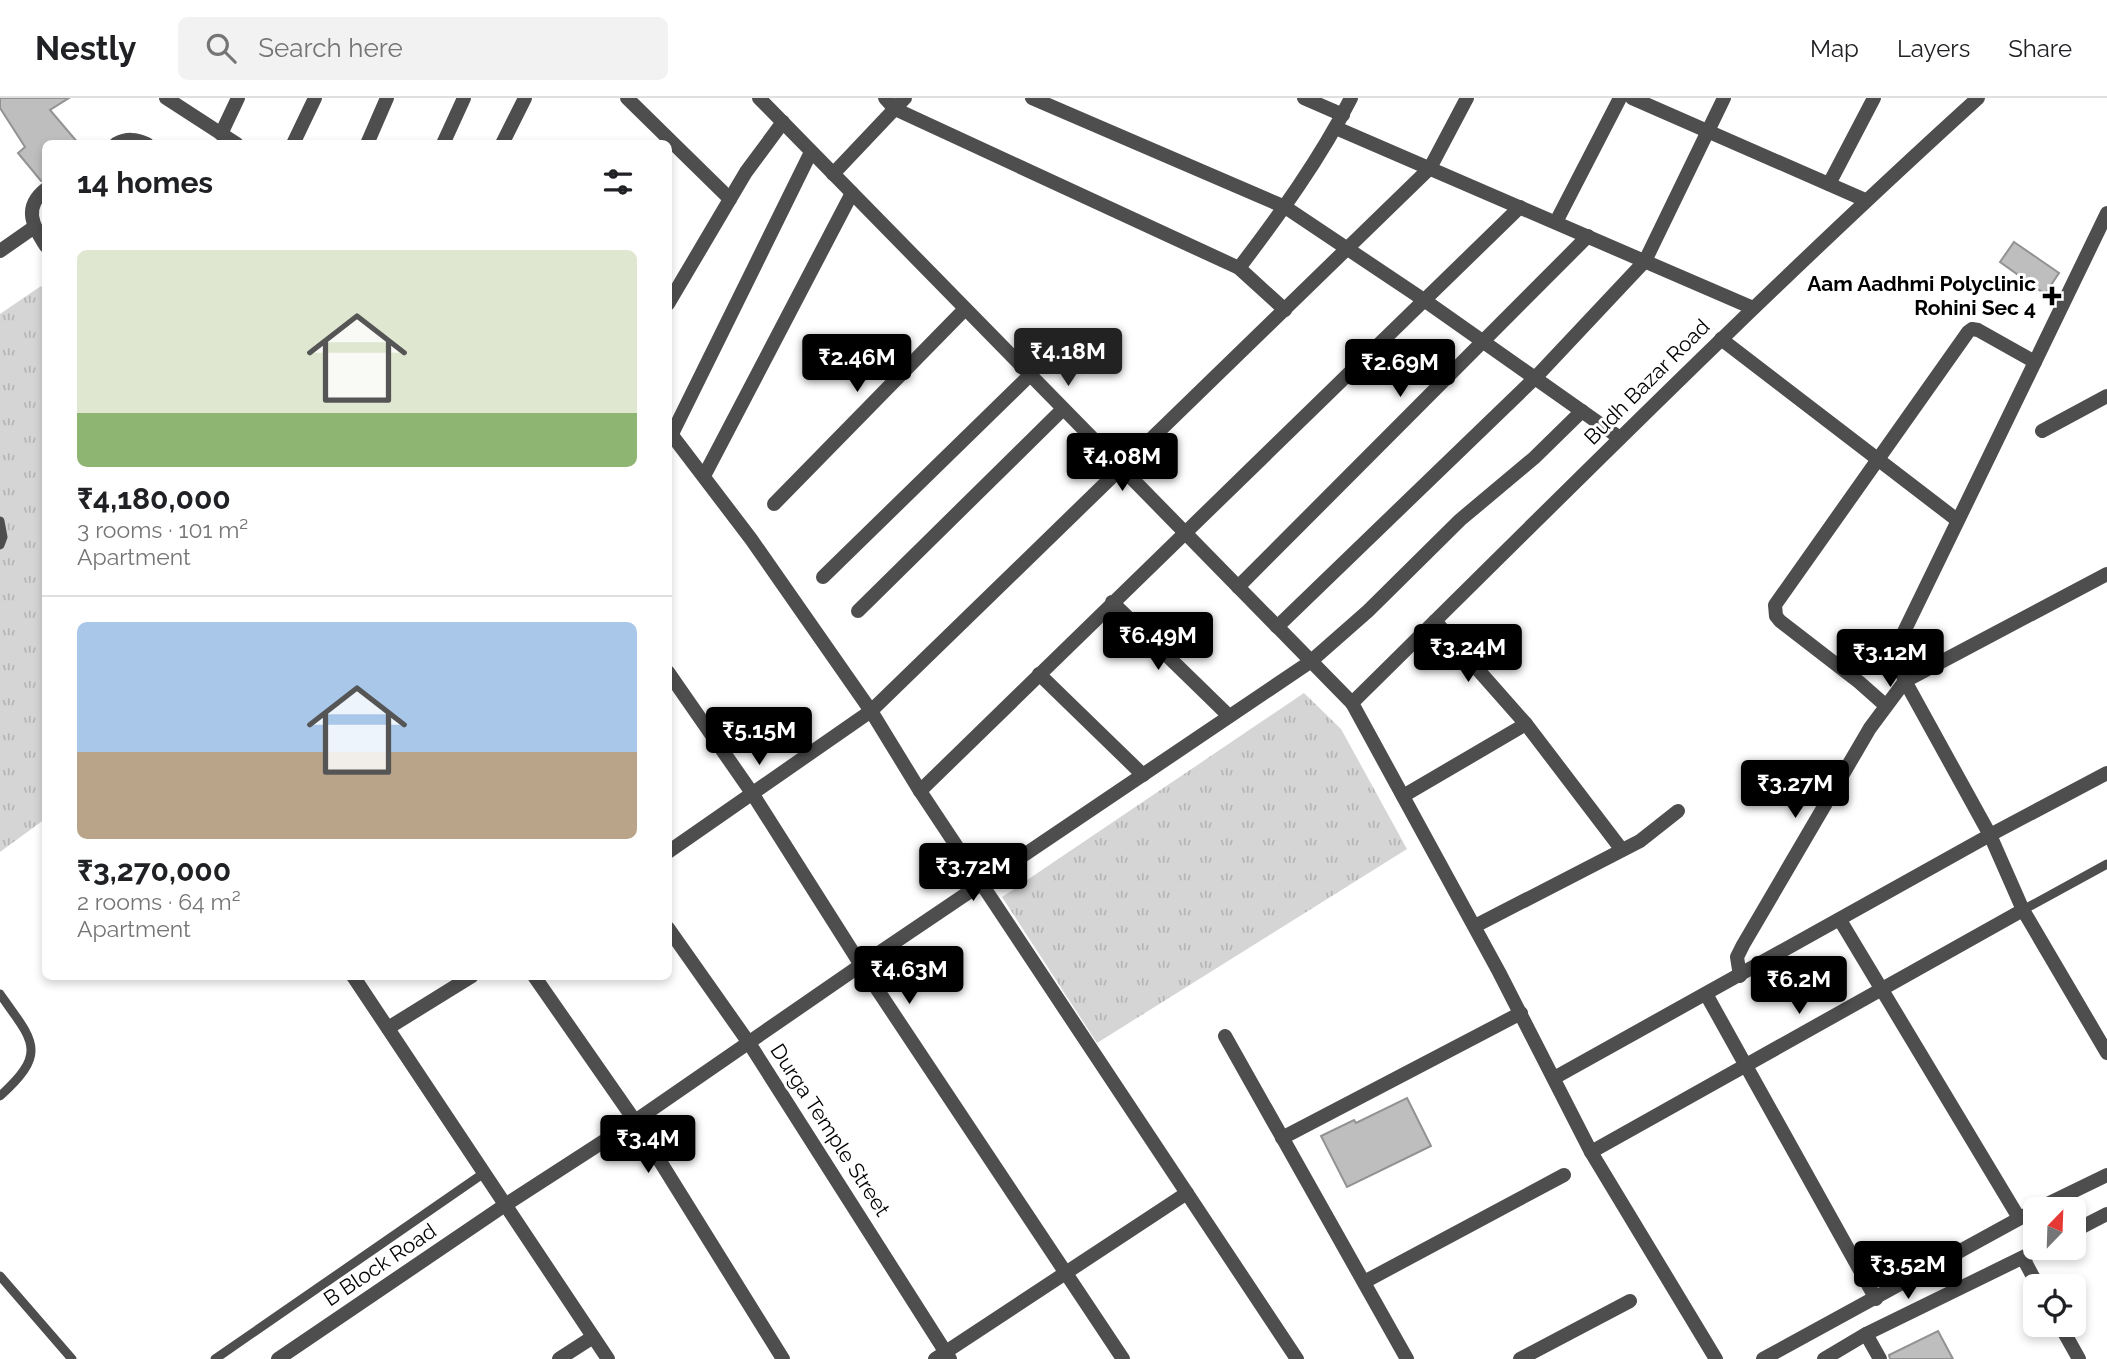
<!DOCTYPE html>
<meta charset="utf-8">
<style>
:root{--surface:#fff;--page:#f2f2f2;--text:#202124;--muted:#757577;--line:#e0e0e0;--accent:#000}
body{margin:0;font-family:Raleway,sans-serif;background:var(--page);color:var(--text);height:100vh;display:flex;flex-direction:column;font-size:26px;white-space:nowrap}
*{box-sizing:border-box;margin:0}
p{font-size:23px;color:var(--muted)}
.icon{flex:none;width:38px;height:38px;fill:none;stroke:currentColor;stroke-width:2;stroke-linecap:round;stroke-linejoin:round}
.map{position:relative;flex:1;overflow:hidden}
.details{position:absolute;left:42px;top:42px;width:630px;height:840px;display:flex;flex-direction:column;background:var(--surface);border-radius:10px;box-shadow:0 4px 10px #0003}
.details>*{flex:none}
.needle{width:46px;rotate:23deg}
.buttons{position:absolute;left:2023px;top:1099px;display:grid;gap:14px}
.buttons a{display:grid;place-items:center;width:63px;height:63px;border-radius:10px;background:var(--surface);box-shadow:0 4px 10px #0003;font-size:35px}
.price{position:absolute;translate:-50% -60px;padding:0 16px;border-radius:7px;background:var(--accent);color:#fff;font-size:23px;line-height:46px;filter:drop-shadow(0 2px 4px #0008)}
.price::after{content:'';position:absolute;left:50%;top:42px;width:21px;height:16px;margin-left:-10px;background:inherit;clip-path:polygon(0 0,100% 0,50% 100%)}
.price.active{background:#222;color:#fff}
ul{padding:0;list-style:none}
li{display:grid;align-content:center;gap:14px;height:371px;padding:0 35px}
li+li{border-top:2px solid var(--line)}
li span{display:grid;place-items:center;height:217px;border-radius:10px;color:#555}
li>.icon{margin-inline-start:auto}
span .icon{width:126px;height:126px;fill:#fffc;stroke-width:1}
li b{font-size:30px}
h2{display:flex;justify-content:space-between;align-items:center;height:84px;padding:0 35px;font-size:30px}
header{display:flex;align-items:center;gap:42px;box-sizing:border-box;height:98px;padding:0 35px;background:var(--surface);border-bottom:2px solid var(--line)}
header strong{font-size:33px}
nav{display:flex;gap:38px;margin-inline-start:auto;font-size:24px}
.search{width:490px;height:63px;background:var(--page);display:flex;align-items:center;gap:18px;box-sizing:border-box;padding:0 24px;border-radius:10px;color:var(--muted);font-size:26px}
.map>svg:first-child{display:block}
.park{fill:url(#park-tufts)}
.building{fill:#bebebe;stroke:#929292;stroke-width:2}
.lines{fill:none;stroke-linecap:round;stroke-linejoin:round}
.service{stroke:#4e4e4e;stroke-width:9}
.minor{stroke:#4e4e4e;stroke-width:14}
.tertiary{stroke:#4e4e4e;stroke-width:14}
.poi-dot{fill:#000;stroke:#fff;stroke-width:2.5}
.labels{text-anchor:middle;stroke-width:6;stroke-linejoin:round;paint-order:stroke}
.poi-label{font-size:21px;font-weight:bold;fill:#000;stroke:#fff;text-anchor:end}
.street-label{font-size:21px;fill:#000;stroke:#fff}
</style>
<header>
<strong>Nestly</strong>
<div class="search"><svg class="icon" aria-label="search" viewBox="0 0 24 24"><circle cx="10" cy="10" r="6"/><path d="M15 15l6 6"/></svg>Search here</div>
<nav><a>Map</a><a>Layers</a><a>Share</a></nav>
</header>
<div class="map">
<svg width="2107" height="1261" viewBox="0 0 2107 1261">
<defs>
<pattern id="park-tufts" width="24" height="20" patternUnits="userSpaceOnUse" patternTransform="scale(1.75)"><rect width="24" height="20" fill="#d5d5d5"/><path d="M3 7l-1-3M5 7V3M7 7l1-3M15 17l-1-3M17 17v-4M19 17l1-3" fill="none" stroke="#b5b5b5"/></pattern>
</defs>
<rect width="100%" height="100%" fill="#fff"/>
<g class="park">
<path d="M41,188l5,6 -1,527 -45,33v-538z"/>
<path d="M1304,595l37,36 66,120 -310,194 -95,-146z"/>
</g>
<g class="building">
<path d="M0,0h69l-19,12 29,34h-33v36l-5,1 -23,-28 7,-6 -25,-39z"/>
<path d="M2014,144l45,31 -14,21 -45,-32z"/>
<path d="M1407,1000l24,48 -84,41 -26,-51 33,-16 2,3z"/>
<path d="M1938,1233l15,28h-63l-1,-4z"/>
</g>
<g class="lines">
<g class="service">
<path d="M0,423l3,16 -3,8"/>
<path d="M2023,812l84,-46"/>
<path d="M0,896c33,47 49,58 0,102"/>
<path d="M0,1178l72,83"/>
<path d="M215,1261l269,-186"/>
</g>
<g class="minor">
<path d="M627,0l103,101"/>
<path d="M759,0l593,605"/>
<path d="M885,0l10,11 344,159 46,42"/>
<path d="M1032,0l253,109 139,93 196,138"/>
<path d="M1304,0l39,17"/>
<path d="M1632,0l233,102"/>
<path d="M1336,30l417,180"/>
<path d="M221,36l17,-36"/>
<path d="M116,46c11,-6 20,-5 31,0"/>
<path d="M293,46l22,-46"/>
<path d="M367,46l20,-46"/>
<path d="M443,46l21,-46"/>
<path d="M502,46l23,-46"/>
<path d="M833,76l72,-76"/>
<path d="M1829,86l45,-86"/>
<path d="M46,91c-23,18 -14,36 0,57"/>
<path d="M1556,124l64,-124"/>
<path d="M0,153l33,-23"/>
<path d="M1239,170c41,-54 81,-109 112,-170"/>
<path d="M668,206l78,-132 37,-50"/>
<path d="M1721,241l236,181"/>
<path d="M2035,264l72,-149"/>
<path d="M2042,333l65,-35"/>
<path d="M672,336l139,-282"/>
<path d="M704,378l148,-283"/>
<path d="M774,406l191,-195"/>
<path d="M2107,476l-202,107 85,154 33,75 84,143"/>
<path d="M823,479l207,-202"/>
<path d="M1238,489l350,-351"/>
<path d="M1112,504l117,114"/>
<path d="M858,513l205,-202"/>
<path d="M1435,523l91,103 96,126"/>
<path d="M1277,529l258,-249 110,-117 79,-163"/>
<path d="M668,574l84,121 109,172 262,394"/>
<path d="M1039,576l104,101"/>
<path d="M920,693l600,-584"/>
<path d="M1403,698l123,-72"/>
<path d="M668,754l203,-141 559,-543 37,-70"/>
<path d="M1840,822l179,298"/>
<path d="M1475,828l165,-85 38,-30"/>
<path d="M668,830l81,115 201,316"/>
<path d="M353,878l255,383"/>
<path d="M534,878l101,145 148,238"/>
<path d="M1740,878l-3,-19 6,-12 127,-217 35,-47 -8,-20 3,-21 135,-278 -57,-32 -6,-1 -4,3 -193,273 1,11 4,5 79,61 26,23"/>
<path d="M1706,896l170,305"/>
<path d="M388,930l84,-52"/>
<path d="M1225,938l182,323"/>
<path d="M1554,980l436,-243 117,-62"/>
<path d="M1282,1040l239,-125"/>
<path d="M1591,1054l432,-242"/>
<path d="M2023,1160l15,28"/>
<path d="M1364,1184l200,-107"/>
<path d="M2060,1227l19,34"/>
<path d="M1866,1236l14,25"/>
<path d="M278,1261l227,-154 130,-84 226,-156 449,-303 58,-51 92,-91 74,-62 48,-47"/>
<path d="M559,1261l34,-22"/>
<path d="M935,1261l252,-166"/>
<path d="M1520,1261l110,-58"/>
</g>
<g class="tertiary">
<path d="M166,0l71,46"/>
<path d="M668,332l83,109 120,172 49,80 377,568"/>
<path d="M2037,1111l70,-34"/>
<path d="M2074,1133l33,-17"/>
<path d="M1716,1261l-125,-207 -92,-180 -147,-269c207,-204 411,-410 626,-605"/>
<path d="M1763,1261l272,-149"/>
<path d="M1824,1261l42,-25 176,-86"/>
</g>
</g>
<path class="poi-dot" d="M2048.5 187.5h7v7h7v7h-7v7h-7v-7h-7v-7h7z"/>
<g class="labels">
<g class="poi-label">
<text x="2036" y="193">Aam Aadhmi Polyclinic<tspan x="2036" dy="24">Rohini Sec 4</tspan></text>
</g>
<g class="street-label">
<text transform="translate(1647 284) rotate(-45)" y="7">Budh Bazar Road</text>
<text transform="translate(830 1032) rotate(57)" y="7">Durga Temple Street</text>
<text transform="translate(380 1167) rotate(-34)" y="7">B Block Road</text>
</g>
</g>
</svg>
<div class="buttons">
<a><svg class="needle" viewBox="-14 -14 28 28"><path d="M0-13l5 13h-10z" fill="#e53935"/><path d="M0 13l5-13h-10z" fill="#757577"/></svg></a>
<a><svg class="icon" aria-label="locate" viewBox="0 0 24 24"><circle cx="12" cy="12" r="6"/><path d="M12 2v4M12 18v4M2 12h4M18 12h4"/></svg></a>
</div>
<b class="price active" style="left:1068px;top:290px">₹4.18M</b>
<b class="price" style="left:857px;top:296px">₹2.46M</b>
<b class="price" style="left:1400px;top:301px">₹2.69M</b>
<b class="price" style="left:1122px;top:395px">₹4.08M</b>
<b class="price" style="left:1158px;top:574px">₹6.49M</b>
<b class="price" style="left:1468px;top:586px">₹3.24M</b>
<b class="price" style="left:1890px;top:591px">₹3.12M</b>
<b class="price" style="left:759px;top:669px">₹5.15M</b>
<b class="price" style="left:1795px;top:722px">₹3.27M</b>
<b class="price" style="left:973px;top:805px">₹3.72M</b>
<b class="price" style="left:909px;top:908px">₹4.63M</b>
<b class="price" style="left:1799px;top:918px">₹6.2M</b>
<b class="price" style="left:648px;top:1077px">₹3.4M</b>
<b class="price" style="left:1908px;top:1203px">₹3.52M</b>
<section class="details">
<h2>14 homes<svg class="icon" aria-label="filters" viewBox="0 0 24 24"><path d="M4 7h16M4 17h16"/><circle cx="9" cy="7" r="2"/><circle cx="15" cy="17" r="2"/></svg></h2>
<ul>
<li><span style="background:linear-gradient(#dfe7d0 75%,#8fb573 0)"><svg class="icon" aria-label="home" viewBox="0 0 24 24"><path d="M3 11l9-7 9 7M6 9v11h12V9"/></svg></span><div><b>₹4,180,000</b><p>3 rooms · 101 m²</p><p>Apartment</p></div></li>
<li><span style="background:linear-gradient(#a9c7e8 60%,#b9a48a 0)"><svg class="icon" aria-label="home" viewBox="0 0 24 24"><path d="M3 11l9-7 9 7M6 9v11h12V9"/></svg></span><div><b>₹3,270,000</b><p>2 rooms · 64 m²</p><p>Apartment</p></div></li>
</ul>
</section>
</div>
